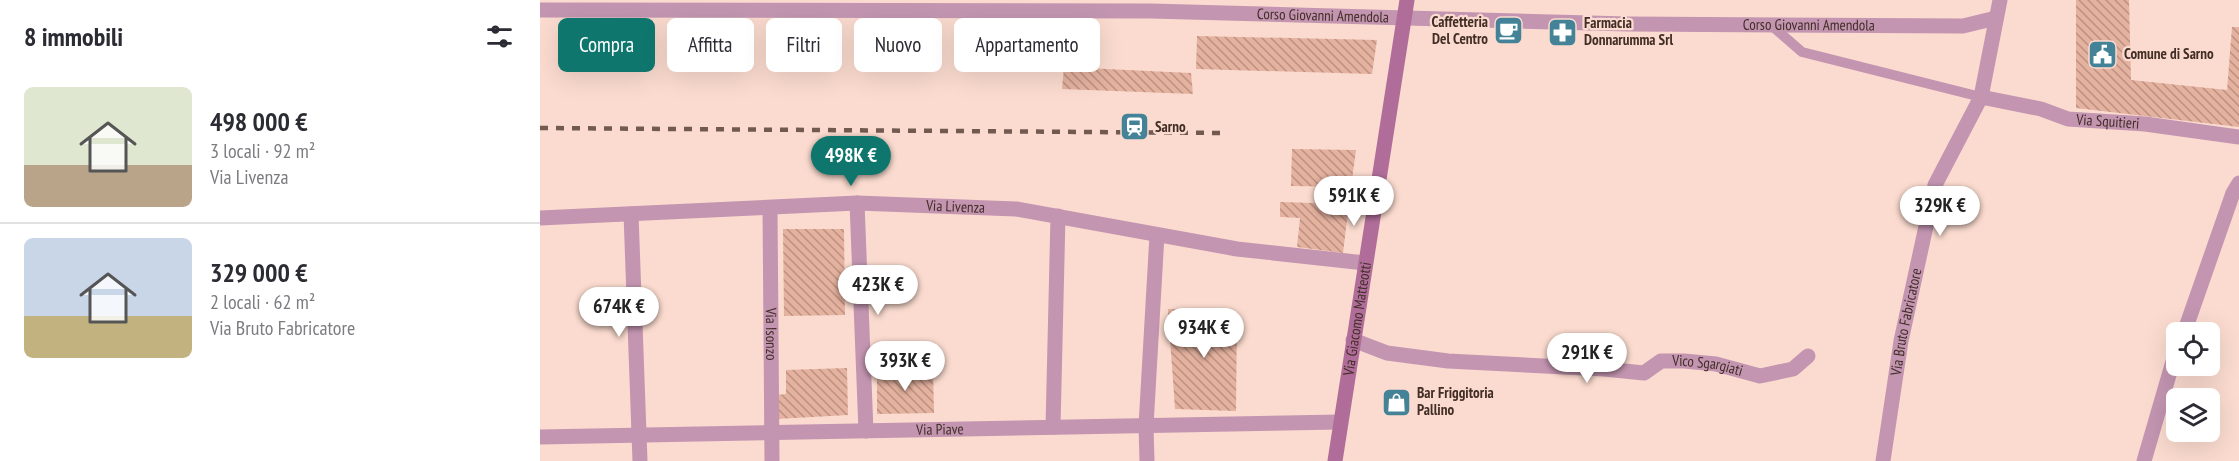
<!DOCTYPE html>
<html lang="it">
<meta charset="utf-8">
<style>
:root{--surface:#fff;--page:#f7f7f7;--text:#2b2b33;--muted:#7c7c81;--line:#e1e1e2;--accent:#0f766e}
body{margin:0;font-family:"PT Sans Narrow",sans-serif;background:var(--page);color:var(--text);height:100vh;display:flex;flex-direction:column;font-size:22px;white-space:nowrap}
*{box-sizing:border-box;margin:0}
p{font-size:20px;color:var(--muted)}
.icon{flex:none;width:33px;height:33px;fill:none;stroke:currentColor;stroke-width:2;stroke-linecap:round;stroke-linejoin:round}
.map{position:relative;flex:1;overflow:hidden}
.sheet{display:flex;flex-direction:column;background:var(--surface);width:540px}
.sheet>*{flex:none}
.hud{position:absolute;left:18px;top:18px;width:570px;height:54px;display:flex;gap:12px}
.tools{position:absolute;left:1626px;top:322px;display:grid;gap:12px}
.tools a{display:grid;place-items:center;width:54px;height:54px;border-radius:9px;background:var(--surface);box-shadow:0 6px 24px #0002;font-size:30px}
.price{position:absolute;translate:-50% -51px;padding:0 14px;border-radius:21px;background:#fff;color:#222;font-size:20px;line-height:39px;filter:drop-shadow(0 2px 3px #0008)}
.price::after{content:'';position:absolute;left:50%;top:36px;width:18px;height:14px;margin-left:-9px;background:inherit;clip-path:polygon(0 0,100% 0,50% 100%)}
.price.on{background:var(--accent);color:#fff}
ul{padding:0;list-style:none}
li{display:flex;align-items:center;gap:18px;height:150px;padding:0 24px}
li+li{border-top:2px solid var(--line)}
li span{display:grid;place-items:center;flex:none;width:168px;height:120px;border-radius:9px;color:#555}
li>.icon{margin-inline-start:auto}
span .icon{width:72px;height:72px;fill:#fffc;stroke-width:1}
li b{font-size:26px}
h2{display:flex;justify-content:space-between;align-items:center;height:72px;padding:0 24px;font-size:26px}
.pill{padding:0 21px;border-radius:9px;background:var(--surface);box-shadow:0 6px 24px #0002;font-size:21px;line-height:54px}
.pill.on{background:var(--accent);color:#fff}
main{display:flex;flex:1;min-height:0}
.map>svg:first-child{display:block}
.building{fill:url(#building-back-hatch)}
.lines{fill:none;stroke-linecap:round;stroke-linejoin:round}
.lane{stroke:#c395b1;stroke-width:10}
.street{stroke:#c395b1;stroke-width:15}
.secondary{stroke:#b06d99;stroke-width:15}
.rail{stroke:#725a51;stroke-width:4.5;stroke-dasharray:8 8;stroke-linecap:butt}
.labels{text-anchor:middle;stroke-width:4.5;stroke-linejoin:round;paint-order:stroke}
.street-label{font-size:15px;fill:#422e26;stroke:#fbdbcf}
.poi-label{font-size:15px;font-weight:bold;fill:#422e26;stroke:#fbdbcf;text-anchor:start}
</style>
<main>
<section class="sheet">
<h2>8 immobili<svg class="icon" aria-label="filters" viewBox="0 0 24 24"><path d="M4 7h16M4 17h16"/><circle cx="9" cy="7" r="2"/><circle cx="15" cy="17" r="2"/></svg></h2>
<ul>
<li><span style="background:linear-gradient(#dfe7d0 65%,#b9a48a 0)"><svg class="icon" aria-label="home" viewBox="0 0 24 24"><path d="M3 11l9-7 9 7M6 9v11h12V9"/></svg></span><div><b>498 000 €</b><p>3 locali · 92 m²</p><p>Via Livenza</p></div></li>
<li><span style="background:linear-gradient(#c9d6e8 65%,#c2b280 0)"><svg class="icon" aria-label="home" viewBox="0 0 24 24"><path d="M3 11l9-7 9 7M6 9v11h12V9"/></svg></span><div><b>329 000 €</b><p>2 locali · 62 m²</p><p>Via Bruto Fabricatore</p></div></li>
</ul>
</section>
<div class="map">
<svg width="1699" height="461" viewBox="0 0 1699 461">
<defs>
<pattern id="building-back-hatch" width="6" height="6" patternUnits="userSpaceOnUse" patternTransform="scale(1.5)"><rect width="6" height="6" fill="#e5b29f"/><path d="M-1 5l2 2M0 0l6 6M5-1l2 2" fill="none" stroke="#bb9181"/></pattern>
</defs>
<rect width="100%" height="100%" fill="#fbdbcf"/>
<g class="building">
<path d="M1536,0h53l2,80 96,10 5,-63h7v100l-163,-19z"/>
<path d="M657,36l180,4 -5,34 -176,-5z"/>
<path d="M524,67l127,6 2,21 -131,-5z"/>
<path d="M752,149l64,1 -5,37 -60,-1z"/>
<path d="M740,202l69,2 -6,49 -46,-6 3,-29 -20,-1z"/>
<path d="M243,229h61l1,86 -61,1z"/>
<path d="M628,309l69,3 -1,99 -61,-2z"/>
<path d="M307,368l1,47 -71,4 -1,-24 10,-1v-24z"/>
<path d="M393,369l1,44 -57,1v-44z"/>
</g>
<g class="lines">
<path class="lane" d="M1231,25l31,27 179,45"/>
<g class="street">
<path id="s1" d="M0,10l611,1 477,13 335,2 33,-8"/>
<path id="s2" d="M1441,97l60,12 27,10 77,5 94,13"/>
<path d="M317,203l9,228"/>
<path id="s3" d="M230,208l2,253"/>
<path d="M91,214l9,247"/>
<path id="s4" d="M0,218l317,-15 159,6 221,40 128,14"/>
<path d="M1644,333l49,-140 6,-10"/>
<path id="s5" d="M813,340l34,13 61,8 156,8 40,4 17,-12h23l32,3 44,12 33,-7 15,-13"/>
<path d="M513,427l5,-211"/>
<path id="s6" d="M0,437l800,-15"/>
<path d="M607,461l-1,-35 11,-191"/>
<path id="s7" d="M1343,461l18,-120 34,-156 46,-88 19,-97"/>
<path d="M1604,461l32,-110"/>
</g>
<path class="secondary" id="s8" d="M795,461l72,-461"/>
<path class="rail" d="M0,128l685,5"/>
</g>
<defs>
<symbol id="cafe-square" viewBox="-11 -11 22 22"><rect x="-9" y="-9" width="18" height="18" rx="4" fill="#448397" stroke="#fbdbcf"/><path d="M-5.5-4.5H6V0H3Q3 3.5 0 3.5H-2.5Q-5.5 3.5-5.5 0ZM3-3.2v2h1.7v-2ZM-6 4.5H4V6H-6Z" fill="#fff"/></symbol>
<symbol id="pharmacy-square" viewBox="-11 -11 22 22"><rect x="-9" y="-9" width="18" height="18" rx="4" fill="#448397" stroke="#fbdbcf"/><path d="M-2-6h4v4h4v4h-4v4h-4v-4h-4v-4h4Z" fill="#fff"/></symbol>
<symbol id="civic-square" viewBox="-11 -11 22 22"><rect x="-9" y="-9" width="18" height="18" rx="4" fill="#448397" stroke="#fbdbcf"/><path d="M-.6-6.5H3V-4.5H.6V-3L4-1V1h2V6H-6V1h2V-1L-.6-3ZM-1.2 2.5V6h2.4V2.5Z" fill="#fff"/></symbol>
<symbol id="station-square" viewBox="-11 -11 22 22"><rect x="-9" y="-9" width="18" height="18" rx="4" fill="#448397" stroke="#fbdbcf"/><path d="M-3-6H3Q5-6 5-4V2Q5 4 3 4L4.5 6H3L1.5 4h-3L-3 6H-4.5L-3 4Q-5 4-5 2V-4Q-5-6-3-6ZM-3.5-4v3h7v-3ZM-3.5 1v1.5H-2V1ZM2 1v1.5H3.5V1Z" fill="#fff"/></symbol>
<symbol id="shop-square" viewBox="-11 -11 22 22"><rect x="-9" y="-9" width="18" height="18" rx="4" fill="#448397" stroke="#fbdbcf"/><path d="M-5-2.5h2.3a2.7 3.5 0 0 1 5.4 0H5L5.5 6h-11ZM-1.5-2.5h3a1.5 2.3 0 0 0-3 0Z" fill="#fff"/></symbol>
</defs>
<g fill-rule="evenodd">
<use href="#cafe-square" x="952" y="14" width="33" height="33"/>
<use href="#pharmacy-square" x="1006" y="16" width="33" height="33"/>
<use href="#civic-square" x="1546" y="38" width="33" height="33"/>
<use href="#station-square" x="578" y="110" width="33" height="33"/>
<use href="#shop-square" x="840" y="386" width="33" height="33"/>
</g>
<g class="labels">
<g class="street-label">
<text dy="5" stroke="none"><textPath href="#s1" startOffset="783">Corso Giovanni Amendola</textPath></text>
<text dy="5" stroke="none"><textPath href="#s1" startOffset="1269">Corso Giovanni Amendola</textPath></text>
<text dy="5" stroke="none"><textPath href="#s2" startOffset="130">Via Squitieri</textPath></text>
<text dy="5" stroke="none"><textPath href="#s4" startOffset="416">Via Livenza</textPath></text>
<text dy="5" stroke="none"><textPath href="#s8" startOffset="144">Via Giacomo Matteotti</textPath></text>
<text dy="5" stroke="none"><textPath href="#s7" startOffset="141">Via Bruto Fabricatore</textPath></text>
<text dy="5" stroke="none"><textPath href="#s3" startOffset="126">Via Isonzo</textPath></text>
<text dy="5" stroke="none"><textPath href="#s5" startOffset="362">Vico Sgargiati</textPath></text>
<text dy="5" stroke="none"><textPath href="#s6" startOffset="400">Via Piave</textPath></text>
</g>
<g class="poi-label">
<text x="948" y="27" text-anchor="end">Caffetteria<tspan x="948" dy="17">Del Centro</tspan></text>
<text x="1044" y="28">Farmacia<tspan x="1044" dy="17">Donnarumma Srl</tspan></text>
<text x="1584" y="59">Comune di Sarno</text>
<text x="615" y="132">Sarno</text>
<text x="877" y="398">Bar Friggitoria<tspan x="877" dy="17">Pallino</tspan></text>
</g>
</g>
</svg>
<div class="tools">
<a><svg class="icon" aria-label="locate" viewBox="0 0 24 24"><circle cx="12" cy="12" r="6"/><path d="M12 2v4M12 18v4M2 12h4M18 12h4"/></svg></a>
<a><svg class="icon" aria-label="layers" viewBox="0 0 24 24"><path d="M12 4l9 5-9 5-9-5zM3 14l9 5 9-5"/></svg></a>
</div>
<b class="price on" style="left:311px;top:187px">498K €</b>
<b class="price" style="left:814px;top:227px">591K €</b>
<b class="price" style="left:1400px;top:237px">329K €</b>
<b class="price" style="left:338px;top:316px">423K €</b>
<b class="price" style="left:79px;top:338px">674K €</b>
<b class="price" style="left:664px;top:359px">934K €</b>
<b class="price" style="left:1047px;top:384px">291K €</b>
<b class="price" style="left:365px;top:392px">393K €</b>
<div class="hud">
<a class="pill on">Compra</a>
<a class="pill">Affitta</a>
<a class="pill">Filtri</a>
<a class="pill">Nuovo</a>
<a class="pill">Appartamento</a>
</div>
</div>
</main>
